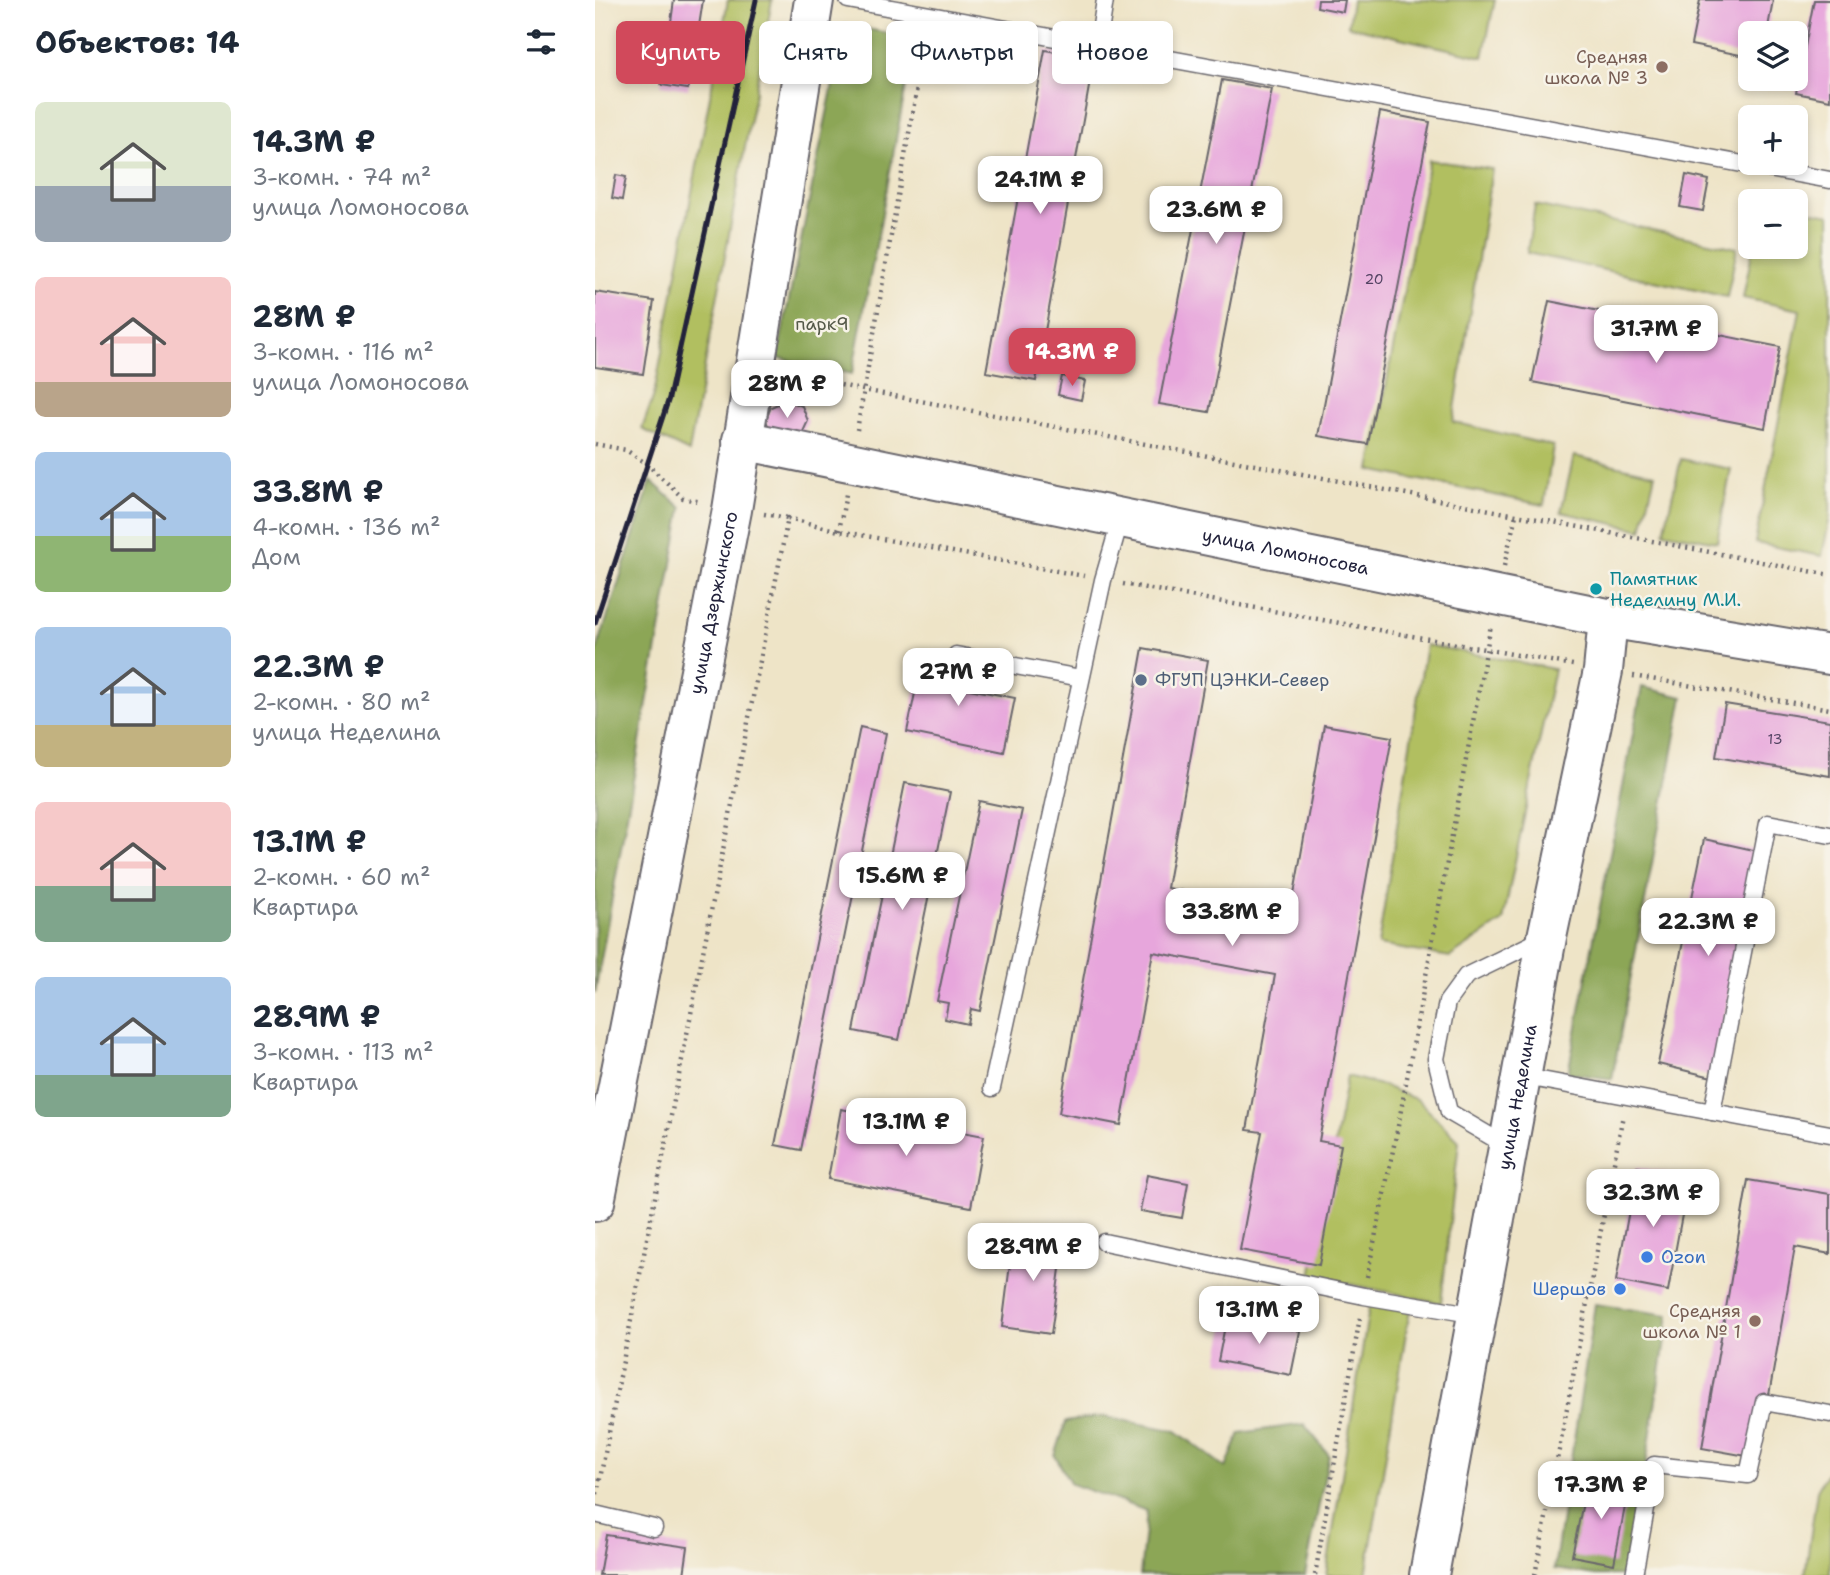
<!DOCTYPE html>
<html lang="ru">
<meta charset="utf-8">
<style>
:root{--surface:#fff;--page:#f2f2f3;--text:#1f2937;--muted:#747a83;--accent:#d1495b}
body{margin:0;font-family:"Shantell Sans",sans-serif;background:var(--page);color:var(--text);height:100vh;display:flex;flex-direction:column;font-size:26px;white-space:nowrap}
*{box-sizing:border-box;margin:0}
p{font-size:23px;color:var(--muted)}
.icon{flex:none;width:38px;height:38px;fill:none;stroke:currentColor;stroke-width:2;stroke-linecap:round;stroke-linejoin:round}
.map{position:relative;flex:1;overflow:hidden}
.details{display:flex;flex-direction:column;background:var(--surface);width:595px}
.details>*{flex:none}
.top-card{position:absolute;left:21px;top:21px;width:665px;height:63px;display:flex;gap:14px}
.buttons{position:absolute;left:1143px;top:21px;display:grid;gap:14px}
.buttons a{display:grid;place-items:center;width:70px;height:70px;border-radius:10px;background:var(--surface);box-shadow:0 4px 10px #0003;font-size:35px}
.price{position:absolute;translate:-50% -60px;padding:0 16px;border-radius:14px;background:#fff;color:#222;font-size:23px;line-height:46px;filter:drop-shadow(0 2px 4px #0008)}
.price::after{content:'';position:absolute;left:50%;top:42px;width:21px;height:16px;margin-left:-10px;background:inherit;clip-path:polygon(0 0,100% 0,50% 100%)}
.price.active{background:var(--accent);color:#fff}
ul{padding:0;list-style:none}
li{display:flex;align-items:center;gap:21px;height:175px;padding:0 35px}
li span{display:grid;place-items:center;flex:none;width:196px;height:140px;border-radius:10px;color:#555}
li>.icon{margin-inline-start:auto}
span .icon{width:84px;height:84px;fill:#fffc;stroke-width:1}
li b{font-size:30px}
h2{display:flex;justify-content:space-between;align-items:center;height:84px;padding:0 35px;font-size:30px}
.pill{padding:0 24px;border-radius:10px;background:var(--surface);box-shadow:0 4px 10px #0003;font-size:24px;line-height:63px}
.pill.active{background:var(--accent);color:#fff}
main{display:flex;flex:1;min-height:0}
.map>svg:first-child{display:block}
.green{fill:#b1bf61;stroke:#6a704e;stroke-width:2}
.forest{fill:#8ca657;stroke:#576449;stroke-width:2}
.building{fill:#e7a6dc}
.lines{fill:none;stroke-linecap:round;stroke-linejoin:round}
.service-casing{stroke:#69666c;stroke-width:19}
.tertiary-casing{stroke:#69666c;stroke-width:42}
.path{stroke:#69666c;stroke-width:4.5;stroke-dasharray:2 5;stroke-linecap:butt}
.service{stroke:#fff;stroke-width:16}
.tertiary{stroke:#fff;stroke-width:38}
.rail{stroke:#22223b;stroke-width:5}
.education-dot{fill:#8d6e63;stroke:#f7f3e8;stroke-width:2.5}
.culture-dot{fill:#0f9aa8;stroke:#f7f3e8;stroke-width:2.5}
.service-dot{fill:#5c6f8a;stroke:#f7f3e8;stroke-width:2.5}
.shop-dot{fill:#3f7fe0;stroke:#f7f3e8;stroke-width:2.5}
.labels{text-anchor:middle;stroke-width:5;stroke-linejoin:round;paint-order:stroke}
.number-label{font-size:14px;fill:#534363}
.education-label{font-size:18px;fill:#785e54;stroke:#f7f3e8;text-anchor:end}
.park-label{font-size:18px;fill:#545948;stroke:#f7f3e8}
.street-label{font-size:18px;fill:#22223b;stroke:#f7f3e8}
.culture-label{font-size:18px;fill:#0d838f;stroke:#f7f3e8;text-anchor:start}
.service-label{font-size:18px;fill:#4e5e75;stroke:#f7f3e8;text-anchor:start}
.shop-label{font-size:18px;fill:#366cbe;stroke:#f7f3e8;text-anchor:start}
</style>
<main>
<section class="details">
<h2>Объектов: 14<svg class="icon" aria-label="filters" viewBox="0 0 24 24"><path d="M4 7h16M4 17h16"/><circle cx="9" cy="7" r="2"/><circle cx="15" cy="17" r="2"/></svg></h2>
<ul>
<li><span style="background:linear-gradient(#dfe7d0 60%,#9aa5b1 0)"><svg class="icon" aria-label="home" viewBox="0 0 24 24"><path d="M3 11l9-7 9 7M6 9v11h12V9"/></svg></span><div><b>14.3M ₽</b><p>3-комн. · 74 m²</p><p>улица Ломоносова</p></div></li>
<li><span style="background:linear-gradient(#f6c9c9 75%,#b9a48a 0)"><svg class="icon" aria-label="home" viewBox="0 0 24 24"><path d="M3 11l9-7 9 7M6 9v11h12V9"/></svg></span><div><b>28M ₽</b><p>3-комн. · 116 m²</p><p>улица Ломоносова</p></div></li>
<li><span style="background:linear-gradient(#a9c7e8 60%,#8fb573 0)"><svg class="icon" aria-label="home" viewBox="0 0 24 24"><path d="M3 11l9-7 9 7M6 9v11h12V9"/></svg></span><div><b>33.8M ₽</b><p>4-комн. · 136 m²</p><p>Дом</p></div></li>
<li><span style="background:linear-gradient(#a9c7e8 70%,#c2b280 0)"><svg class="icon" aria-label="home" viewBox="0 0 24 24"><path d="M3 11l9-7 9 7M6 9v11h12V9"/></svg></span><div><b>22.3M ₽</b><p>2-комн. · 80 m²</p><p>улица Неделина</p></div></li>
<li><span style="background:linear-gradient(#f6c9c9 60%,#7fa58c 0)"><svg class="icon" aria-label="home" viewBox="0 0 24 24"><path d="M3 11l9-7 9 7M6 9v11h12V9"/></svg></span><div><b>13.1M ₽</b><p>2-комн. · 60 m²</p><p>Квартира</p></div></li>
<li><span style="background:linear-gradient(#a9c7e8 70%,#7fa58c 0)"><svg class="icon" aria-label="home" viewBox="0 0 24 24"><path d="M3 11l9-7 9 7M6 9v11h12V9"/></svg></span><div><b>28.9M ₽</b><p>3-комн. · 113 m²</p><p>Квартира</p></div></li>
</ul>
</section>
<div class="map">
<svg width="1235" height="1575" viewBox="0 0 1235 1575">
<rect width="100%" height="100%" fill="#f7f3e8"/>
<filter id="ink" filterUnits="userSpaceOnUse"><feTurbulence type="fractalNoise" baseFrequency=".0143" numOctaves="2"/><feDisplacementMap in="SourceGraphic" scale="14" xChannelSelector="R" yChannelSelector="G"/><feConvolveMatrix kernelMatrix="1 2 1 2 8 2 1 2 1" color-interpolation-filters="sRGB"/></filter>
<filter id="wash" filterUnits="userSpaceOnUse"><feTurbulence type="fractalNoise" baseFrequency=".00686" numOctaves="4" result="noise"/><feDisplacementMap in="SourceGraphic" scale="28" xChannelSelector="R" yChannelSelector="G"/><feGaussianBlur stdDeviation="1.57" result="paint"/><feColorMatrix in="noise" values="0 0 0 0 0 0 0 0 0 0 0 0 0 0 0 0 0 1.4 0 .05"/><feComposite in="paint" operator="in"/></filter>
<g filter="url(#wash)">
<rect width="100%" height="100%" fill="#eee4c7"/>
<g class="green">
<path d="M133,0h44l-83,452 -47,-23 12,-34z"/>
<path d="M757,0h143l-12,57 -135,-31z"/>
<path d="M834,160l63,9 -39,253 100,24 -9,59 -174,-35z"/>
<path d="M940,205l202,43 -10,49 -200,-44z"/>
<path d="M1201,208l34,7v301l-8,40 -67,-13 45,-233 -57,-12 10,-51h42z"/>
<path d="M979,456l81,18 -13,56 -81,-18z"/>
<path d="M1086,459l50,10 -14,73 -53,-10z"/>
<path d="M831,645l128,24 -51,252 -53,36 -72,-12z"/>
<path d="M752,1076l37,10 34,14 41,41 -18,162 -130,-27z"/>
<path d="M775,1302l40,7 -44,266h-40z"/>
<path d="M1235,1467v108h-25l12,-85z"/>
</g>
<g class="forest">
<path d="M250,25l70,13 -63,336 -75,-16z"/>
<path d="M56,481l31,27 -87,485v-337z"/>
<path d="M1047,687l41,10 -71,382 -44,-6z"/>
<path d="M1000,1304l74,11 -40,260h-33l-42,-6z"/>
<path d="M507,1416l74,15 50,37 14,-35 64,-9 25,31 -24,120h-165l7,-64 -76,-27 -16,-28 11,-34z"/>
</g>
<g id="blocks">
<g class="building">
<path d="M79,0h29l-4,26 -28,-4z"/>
<path d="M723,0h27l-2,12 -26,-5z"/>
<path d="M1105,0h73l-6,33h-17v24l-59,-12z"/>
<path d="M1219,0h16v100l-34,-7z"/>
<path d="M75,30l27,4 -9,55 -27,-4z"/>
<path d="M450,50l49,9 -58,322 -50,-9z"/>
<path d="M29,65l20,3 -2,12 -20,-3z"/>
<path d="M627,80l50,9 -63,323 -50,-8z"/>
<path d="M785,112l50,10 -62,322 -50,-8z"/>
<path d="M21,175l10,2 -4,23 -10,-2z"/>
<path d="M1091,175l23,5 -6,31 -23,-4z"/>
<path d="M0,292l59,9 -11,73 -48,-7z"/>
<path d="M954,301l231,46 -15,81 -233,-46z"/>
<path d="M467,376l23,5 -4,19 -23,-5z"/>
<path d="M192,400l15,6 6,15 -7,15h-29l-6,-16 5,-13z"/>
<path d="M548,648l65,12 -41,228 124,23 33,-186 68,12 -73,404 22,4 -22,120 -79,-15 22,-118 -15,-2 28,-155 -122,-23 -32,173 -62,-12z"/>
<path d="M328,654l37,7 -6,25 61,12 -11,54 -97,-20z"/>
<path d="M1130,704l105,17v55l-114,-19z"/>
<path d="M265,727l26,6 -85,417 -26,-5z"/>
<path d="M310,783l45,9 -51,248 -45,-9z"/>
<path d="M384,801l43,9 -42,201 -9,-2 -3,15 -23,-5 3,-16 -11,-2z"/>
<path d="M1109,839l54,12 -46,226 -54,-13z"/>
<path d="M246,1109l143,27 -13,71 -143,-28z"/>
<path d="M1042,1167l52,10 -21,114 -52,-10z"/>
<path d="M552,1175l41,8 -6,35 -42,-7z"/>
<path d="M1153,1180l82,14v60l-35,-7 -37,211 -56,-10z"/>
<path d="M419,1233l50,7 -13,94 -49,-7z"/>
<path d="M632,1316l73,15 -9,44 -73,-14z"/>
<path d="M993,1478l41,8 -15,78 -42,-8z"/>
<path d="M11,1535l82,12 -4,28h-85z"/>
</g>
</g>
</g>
<g filter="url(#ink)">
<use href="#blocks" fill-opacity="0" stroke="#69666c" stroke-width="2"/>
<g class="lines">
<defs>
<g id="service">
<path d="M253,0l982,180"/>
<path d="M503,45l7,-45"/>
<path d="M361,655l125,23"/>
<path d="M925,1076l310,58"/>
<path d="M397,1088l111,-508 18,-62"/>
<path d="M1117,1112l56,-289 62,12"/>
<path d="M912,1146l-58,-34 -13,-53 11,-57 19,-26 78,-38"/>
<path d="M509,1242l260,54 113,19"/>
<path d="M0,1514l59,14"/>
<path d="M1039,1575l20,-110 94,10 16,-73 66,12"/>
</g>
<g id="tertiary">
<path id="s1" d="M147,440l866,178 222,37"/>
<path id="s2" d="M0,1202l137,-692 82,-510"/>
<path id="s3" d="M834,1575l118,-638 56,-266 5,-53"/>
</g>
</defs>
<use href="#service" class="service-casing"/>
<use href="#tertiary" class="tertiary-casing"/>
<g class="path">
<path d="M191,373l77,17 967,185"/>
<path d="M262,430l69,-394"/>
<path d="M0,444l31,6 21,14 36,34 18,4"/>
<path d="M169,514l24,4"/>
<path d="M244,531l7,-37"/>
<path d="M909,566l12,-51"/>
<path d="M528,584l450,81"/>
<path d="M1038,676l197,33"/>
<path d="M772,1277l32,-156 92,-496"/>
<path d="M2,1494l191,-976 51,13 245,45"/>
<path d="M720,1575l45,-258"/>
<path d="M940,1575l88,-460"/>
</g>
<use href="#service" class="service"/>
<use href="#tertiary" class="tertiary"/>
<path class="rail" d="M0,623l74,-225 87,-398"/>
</g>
</g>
<g class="education-dot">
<circle cx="1067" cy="67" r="7"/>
<circle cx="1160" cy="1321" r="7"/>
</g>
<circle class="culture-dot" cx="1001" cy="589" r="7"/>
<circle class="service-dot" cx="546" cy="680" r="7"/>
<g class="shop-dot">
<circle cx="1052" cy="1257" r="7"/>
<circle cx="1025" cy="1289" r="7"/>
</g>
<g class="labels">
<g class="number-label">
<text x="779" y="284">20</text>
<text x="1180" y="744">13</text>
</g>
<g class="education-label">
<text x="1053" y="63">Средняя<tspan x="1053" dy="21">школа № 3</tspan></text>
<text x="1146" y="1317">Средняя<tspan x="1146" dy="21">школа № 1</tspan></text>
</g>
<g class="park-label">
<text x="227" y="330">парк9</text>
</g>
<g class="street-label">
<text dy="6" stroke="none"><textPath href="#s1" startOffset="555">улица Ломоносова</textPath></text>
<text dy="6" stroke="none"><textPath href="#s2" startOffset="611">улица Дзержинского</textPath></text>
<text dy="6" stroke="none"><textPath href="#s3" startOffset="486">улица Неделина</textPath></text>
</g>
<g class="culture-label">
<text x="1015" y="585">Памятник<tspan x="1015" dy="21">Неделину М.И.</tspan></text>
</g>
<g class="service-label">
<text x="560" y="686">ФГУП ЦЭНКИ-Север</text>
</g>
<g class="shop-label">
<text x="1066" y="1263">Ozon</text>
<text x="1011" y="1295" text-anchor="end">Шершов</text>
</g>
</g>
</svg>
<div class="buttons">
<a><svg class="icon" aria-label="layers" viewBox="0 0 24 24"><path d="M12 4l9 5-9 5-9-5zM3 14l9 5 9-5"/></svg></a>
<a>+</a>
<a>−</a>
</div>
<b class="price" style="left:445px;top:216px">24.1M ₽</b>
<b class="price" style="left:621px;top:246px">23.6M ₽</b>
<b class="price" style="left:1061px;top:365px">31.7M ₽</b>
<b class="price active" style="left:477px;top:388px">14.3M ₽</b>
<b class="price" style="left:192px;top:420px">28M ₽</b>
<b class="price" style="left:363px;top:708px">27M ₽</b>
<b class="price" style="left:307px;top:912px">15.6M ₽</b>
<b class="price" style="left:637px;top:948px">33.8M ₽</b>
<b class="price" style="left:1113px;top:958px">22.3M ₽</b>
<b class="price" style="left:311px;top:1158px">13.1M ₽</b>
<b class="price" style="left:1058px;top:1229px">32.3M ₽</b>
<b class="price" style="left:438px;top:1283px">28.9M ₽</b>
<b class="price" style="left:664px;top:1346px">13.1M ₽</b>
<b class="price" style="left:1006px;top:1521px">17.3M ₽</b>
<div class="top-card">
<a class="pill active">Купить</a>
<a class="pill">Снять</a>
<a class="pill">Фильтры</a>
<a class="pill">Новое</a>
</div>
</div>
</main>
